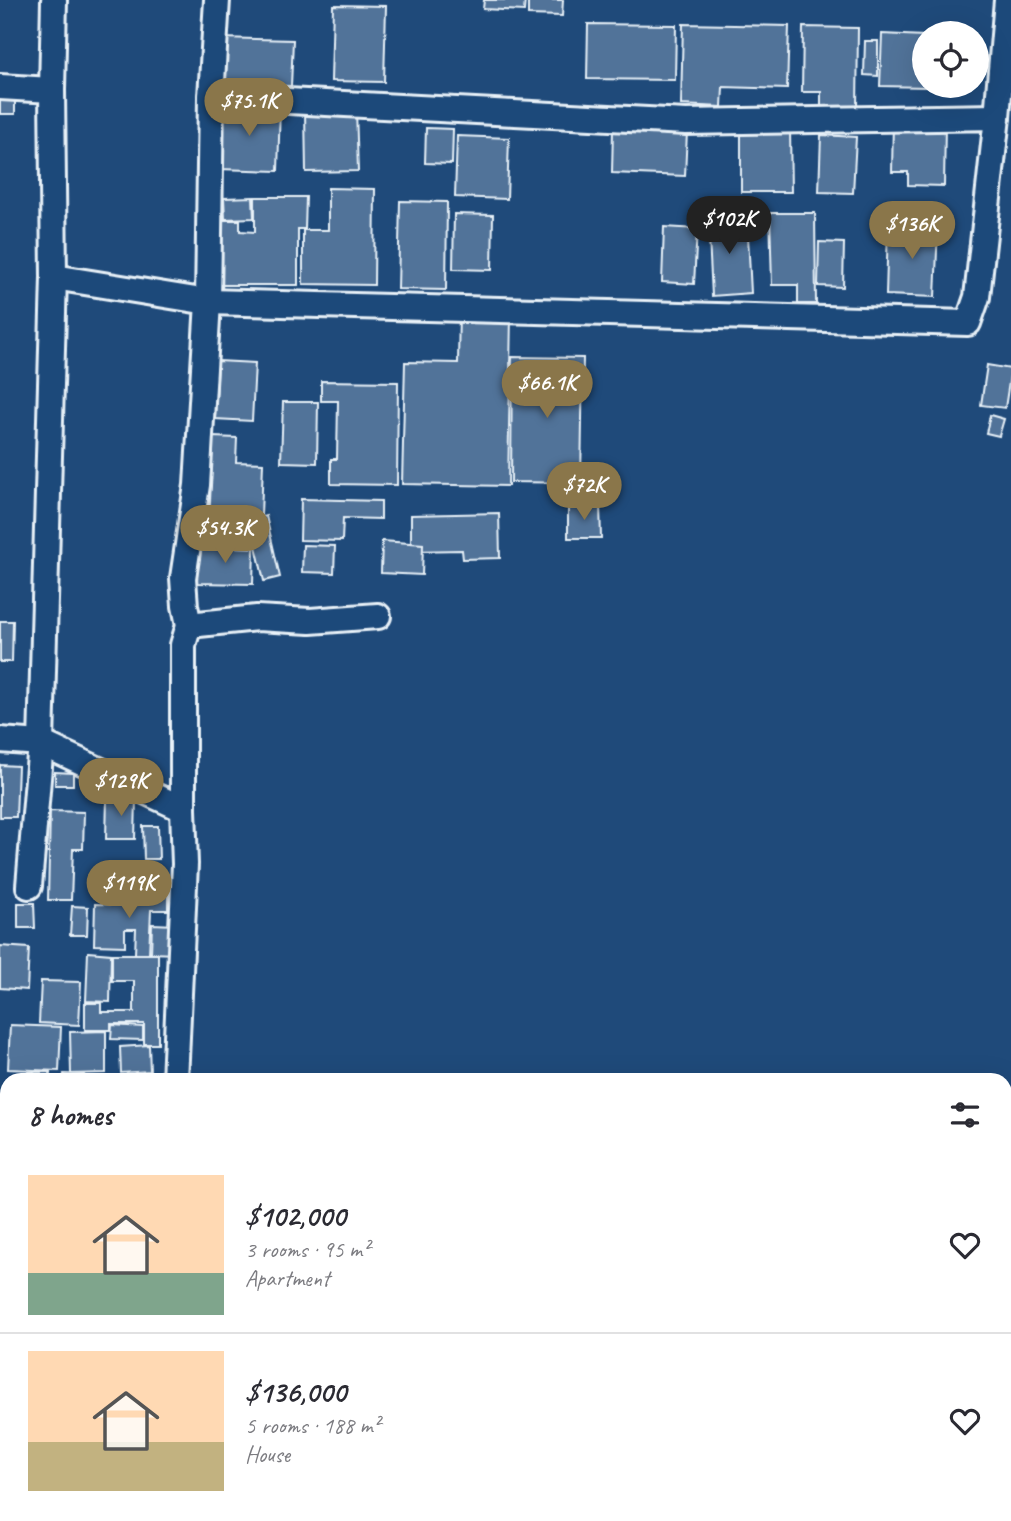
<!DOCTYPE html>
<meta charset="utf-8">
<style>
:root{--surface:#fff;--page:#f2f2f3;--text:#2b2b33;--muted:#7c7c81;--line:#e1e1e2;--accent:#8a764a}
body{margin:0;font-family:Caveat,sans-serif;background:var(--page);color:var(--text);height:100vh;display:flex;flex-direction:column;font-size:26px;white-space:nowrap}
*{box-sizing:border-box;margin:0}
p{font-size:23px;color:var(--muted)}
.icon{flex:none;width:38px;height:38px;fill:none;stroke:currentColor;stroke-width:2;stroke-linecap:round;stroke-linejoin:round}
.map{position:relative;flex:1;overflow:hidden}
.side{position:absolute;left:0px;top:1073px;width:1012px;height:450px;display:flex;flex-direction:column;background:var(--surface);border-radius:21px 21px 0 0;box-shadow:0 7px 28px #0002}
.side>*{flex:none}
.buttons{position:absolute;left:912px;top:21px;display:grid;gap:14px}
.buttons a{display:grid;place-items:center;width:77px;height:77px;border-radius:50%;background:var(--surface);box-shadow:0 7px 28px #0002;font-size:35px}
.price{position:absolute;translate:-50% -60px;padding:0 16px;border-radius:24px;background:var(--accent);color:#fff;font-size:23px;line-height:46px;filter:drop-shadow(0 2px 4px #0008)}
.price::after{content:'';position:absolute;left:50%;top:42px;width:21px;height:16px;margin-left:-10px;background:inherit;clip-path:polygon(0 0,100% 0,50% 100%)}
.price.on{background:#222;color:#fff}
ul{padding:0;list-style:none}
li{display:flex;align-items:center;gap:21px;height:175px;padding:0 28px}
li+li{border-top:2px solid var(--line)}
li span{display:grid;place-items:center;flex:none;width:196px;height:140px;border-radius:0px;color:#555}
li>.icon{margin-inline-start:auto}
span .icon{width:84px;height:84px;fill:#fffc;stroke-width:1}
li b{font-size:30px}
h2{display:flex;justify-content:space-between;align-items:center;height:84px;padding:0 28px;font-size:30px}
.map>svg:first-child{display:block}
.building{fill:#517399;stroke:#e8f1f8;stroke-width:2}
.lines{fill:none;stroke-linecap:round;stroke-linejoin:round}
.minor-casing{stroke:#e8f1f8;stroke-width:30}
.minor{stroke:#1f4a7a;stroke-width:24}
</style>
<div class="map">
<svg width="1011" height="1521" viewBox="0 0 1011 1521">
<rect width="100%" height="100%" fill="#1f4a7a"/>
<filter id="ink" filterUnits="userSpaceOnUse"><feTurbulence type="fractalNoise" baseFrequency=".0143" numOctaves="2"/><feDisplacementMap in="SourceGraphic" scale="14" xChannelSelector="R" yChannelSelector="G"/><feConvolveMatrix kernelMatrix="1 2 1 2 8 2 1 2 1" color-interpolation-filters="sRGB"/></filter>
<g filter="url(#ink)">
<g class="building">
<path d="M484,0h41l-1,11 -41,-2z"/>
<path d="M528,0h35l-1,16 -34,-1z"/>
<path d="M333,5l53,1 -2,76 -53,-1z"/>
<path d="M588,24l88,1 -1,55 -88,-1z"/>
<path d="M683,24l106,2 -2,63 -64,-2 -1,20 -41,-2z"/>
<path d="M803,27l55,1 -1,81 -36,-1v-16h-19z"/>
<path d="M882,34l42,2v50h4v1l-48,-1z"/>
<path d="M222,38l71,2 -2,46 -71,-2z"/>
<path d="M865,41h13v35l-14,-1z"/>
<path d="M0,96l15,1v17h-15z"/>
<path d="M221,104l59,2 -2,65 -59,-2z"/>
<path d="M356,109l2,62 -52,1 -1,-62z"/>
<path d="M893,121l52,2 -1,63 -36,-1v-13h-16z"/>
<path d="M426,128l27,1 -1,35 -27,-1z"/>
<path d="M613,129l74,2 -2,45 -73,-3z"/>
<path d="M741,129h49l1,63h-50z"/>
<path d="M821,135l35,2 -3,56 -34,-1z"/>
<path d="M457,136l52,2 -2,61 -52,-2z"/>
<path d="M328,188l47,1 -1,96 -71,-1v-54h25z"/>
<path d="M253,197l1,21 -29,1 -1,-21z"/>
<path d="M255,197h51l-1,32h-7v56h-79v-65h21v11l15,1z"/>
<path d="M400,201l47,1 -1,88 -48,-1z"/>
<path d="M770,213h45l1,91h-18v-19h-26z"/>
<path d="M454,214l39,1 -1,55 -39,-1z"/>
<path d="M747,216l4,77 -39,3 -4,-78z"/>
<path d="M888,226l50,1 -3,70 -49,-2z"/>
<path d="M664,227l33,2 -3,55 -32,-2z"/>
<path d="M819,242l25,1 -1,44 -25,-1z"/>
<path d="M459,312l52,1 -3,173 -106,-2 3,-122 53,1z"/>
<path d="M512,357l71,1 -2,125 -70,-1z"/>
<path d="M218,361l37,2 -3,58 -37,-2z"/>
<path d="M987,365l24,4 -6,39 -24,-3z"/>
<path d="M321,381l77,1 -1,103 -66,-1v-25h6l1,-58h-17z"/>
<path d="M283,402h35l-1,61 -36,-1z"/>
<path d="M990,415l14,4 -5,17 -13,-3z"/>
<path d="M213,437l24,1 -1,24 27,1 -2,52 -29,-1 -1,32 -23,-1z"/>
<path d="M301,499l80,2v18l-38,-1 -1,23 -42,-1z"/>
<path d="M600,505l1,33h-33v-32z"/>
<path d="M499,513l1,45 -37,1 -1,-9 -51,1v-36z"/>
<path d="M266,516l14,61 -16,4 -14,-61z"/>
<path d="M382,541l41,3 -1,31 -41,-2z"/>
<path d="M303,545l32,1 -1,27 -32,-1z"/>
<path d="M198,546l56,2 -1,36 -56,-1z"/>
<path d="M0,621h13l-1,41h-12z"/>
<path d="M0,765l18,1 -2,51h-16z"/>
<path d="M55,772l18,1v12h-18z"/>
<path d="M107,797h29l-1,42h-29z"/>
<path d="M50,811l34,1 -1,37h-10l-2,51h-23z"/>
<path d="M143,826h15l1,33h-15z"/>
<path d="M137,889l31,1v20h-17l-2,44h-14l1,-25h-11v17l-31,-1 1,-41 42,1z"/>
<path d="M18,903h16l1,25h-17z"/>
<path d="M72,906l16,1 -1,28h-17z"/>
<path d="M152,924l24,1 -1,29 -24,-1z"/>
<path d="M0,946l29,2 -2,42 -27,-2z"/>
<path d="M88,952l23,2 -1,48 -24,-1z"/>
<path d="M112,954h46v90h-14v-20h-33v6h-26v-27h16v9h33v-31h-22z"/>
<path d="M41,981l40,1 -2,43 -40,-2z"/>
<path d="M10,1025l51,2 -2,44 -51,-2z"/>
<path d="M112,1025l31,2v13l-32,-1z"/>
<path d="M106,1031v42l-35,1 -1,-42z"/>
<path d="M149,1045l1,26 -29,2 -1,-26z"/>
<rect x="28" y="1072" width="22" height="8"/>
<path d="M64,1074l20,1 -1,5h-20z"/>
<path d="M1004,1332h7v27l-7,-1z"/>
<path d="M178,1516h150l3,5h-150z"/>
<path d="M409,1516h84l1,5h-84z"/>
<path d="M550,1516h106l1,5h-106z"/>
<path d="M778,1516h28v5l-29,-1z"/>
</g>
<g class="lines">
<defs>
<g id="minor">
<path d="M0,87l52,3"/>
<path d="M997,117l10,-117"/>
<path d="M54,277l154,25 760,21 9,-26 20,-180 -311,5 -475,-25"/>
<path d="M189,625l68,-7 53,3 68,-5"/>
<path d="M0,740l41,3 142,66"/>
<path d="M29,886l12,-143 13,-466 -2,-187 2,-90"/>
<path d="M175,1080l10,-216 -2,-55v-164l6,-20 -4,-19 -2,-28 14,-93 11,-183 3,-205 6,-97"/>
<path d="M0,1206l7,2"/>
<path d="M1004,1210h7"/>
<path d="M0,1457l7,-17"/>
<path d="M538,1521l2,-5"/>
<path d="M913,1521l1,-5"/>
</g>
</defs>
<use href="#minor" class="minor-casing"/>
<use href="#minor" class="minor"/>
</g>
</g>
</svg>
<div class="buttons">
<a><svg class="icon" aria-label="locate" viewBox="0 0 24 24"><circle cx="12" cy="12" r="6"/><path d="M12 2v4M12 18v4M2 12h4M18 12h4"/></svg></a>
</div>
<b class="price" style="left:249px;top:138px">$75.1K</b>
<b class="price on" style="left:729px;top:256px">$102K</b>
<b class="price" style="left:912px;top:261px">$136K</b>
<b class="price" style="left:547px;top:420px">$66.1K</b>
<b class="price" style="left:584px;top:522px">$72K</b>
<b class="price" style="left:225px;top:565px">$54.3K</b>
<b class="price" style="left:121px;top:818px">$129K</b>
<b class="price" style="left:129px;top:920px">$119K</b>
<section class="side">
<h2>8 homes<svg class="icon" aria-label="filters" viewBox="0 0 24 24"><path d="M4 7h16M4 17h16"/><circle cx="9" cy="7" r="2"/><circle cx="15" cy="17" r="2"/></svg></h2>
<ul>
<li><span style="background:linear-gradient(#ffd9b3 70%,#7fa58c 0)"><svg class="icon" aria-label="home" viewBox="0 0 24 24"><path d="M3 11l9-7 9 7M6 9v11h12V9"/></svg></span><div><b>$102,000</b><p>3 rooms · 95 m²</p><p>Apartment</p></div><svg class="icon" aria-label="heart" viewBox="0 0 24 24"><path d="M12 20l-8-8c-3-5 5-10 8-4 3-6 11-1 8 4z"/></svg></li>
<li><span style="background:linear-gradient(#ffd9b3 65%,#c2b280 0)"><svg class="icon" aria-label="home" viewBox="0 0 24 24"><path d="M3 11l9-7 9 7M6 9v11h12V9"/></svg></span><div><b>$136,000</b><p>5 rooms · 188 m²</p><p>House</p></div><svg class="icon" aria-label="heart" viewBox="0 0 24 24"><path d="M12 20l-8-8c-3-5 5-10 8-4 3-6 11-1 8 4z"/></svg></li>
</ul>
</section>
</div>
